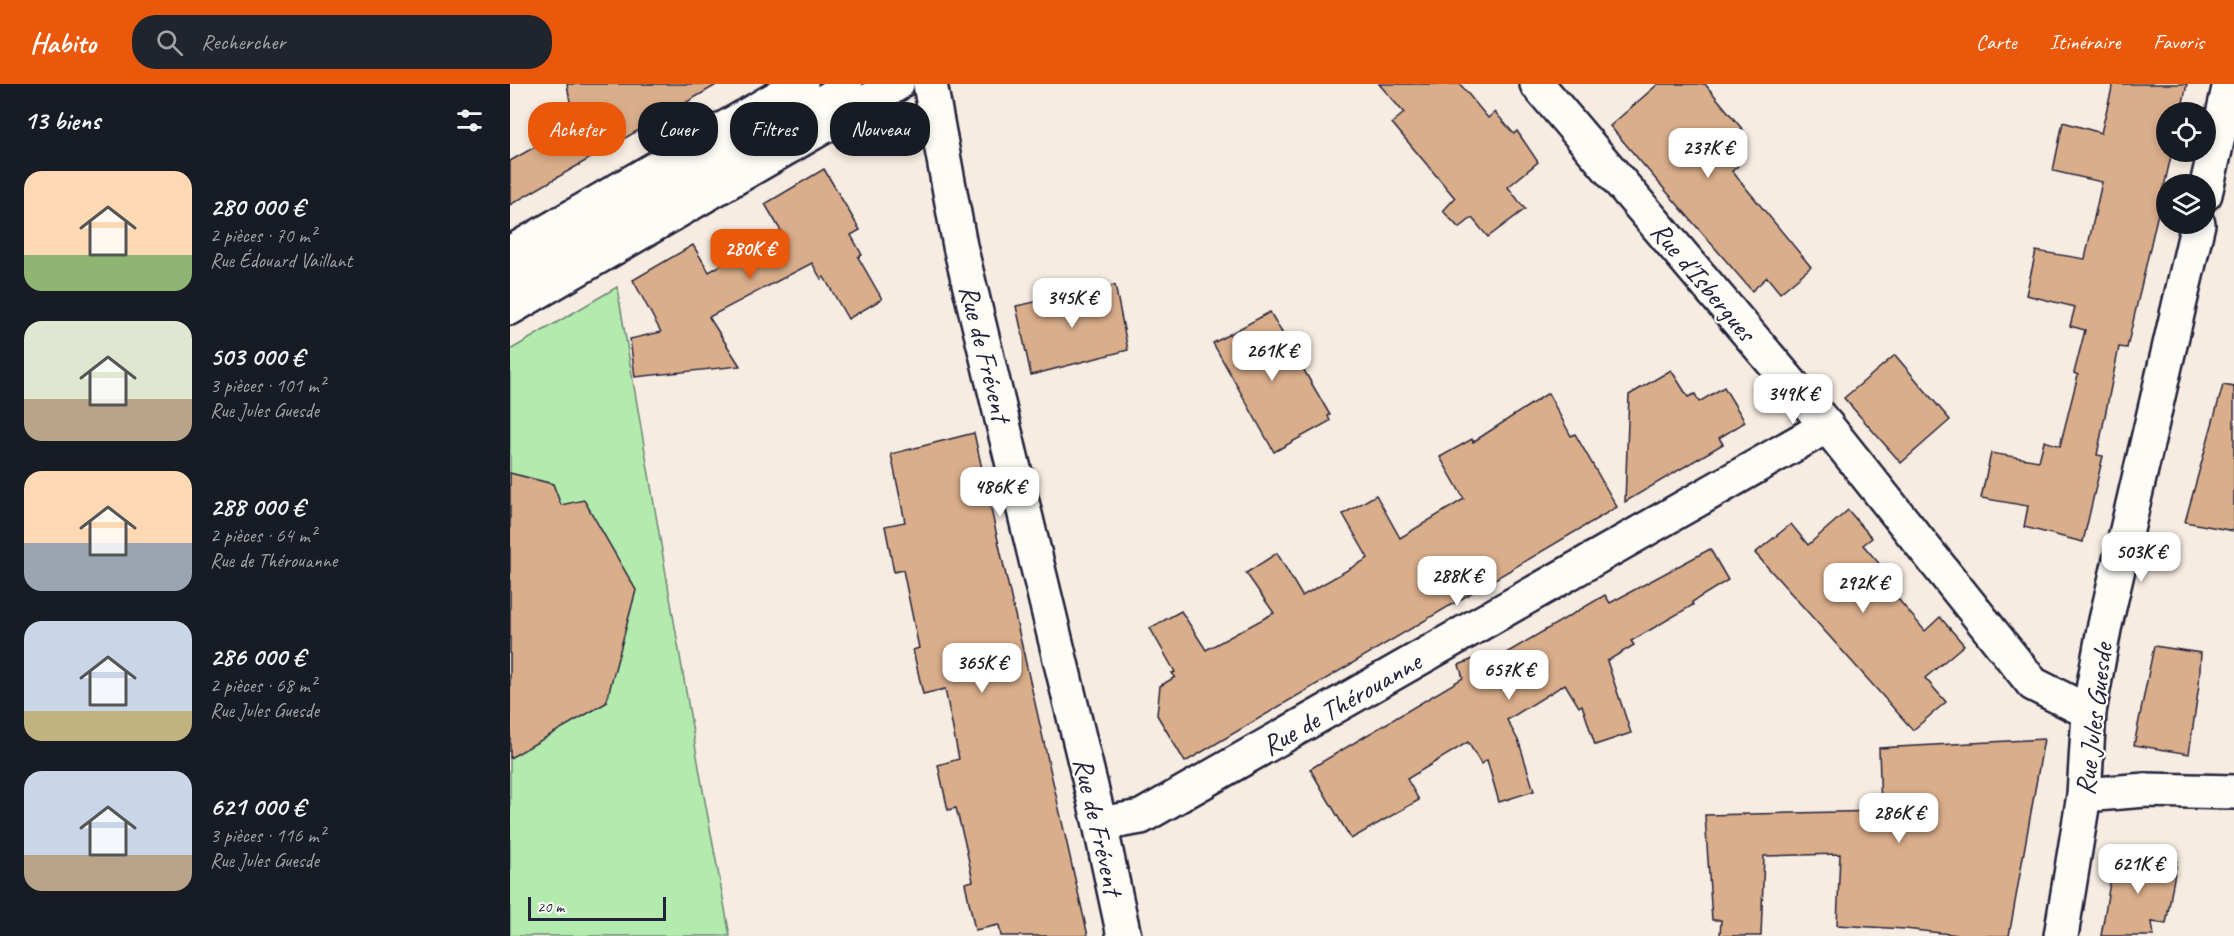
<!DOCTYPE html>
<html lang="fr">
<meta charset="utf-8">
<style>
:root{--surface:#171b24;--page:#20242c;--text:#f1f3f6;--muted:#9ea1a6;--accent:#ea580c}
body{margin:0;font-family:Caveat,sans-serif;background:var(--page);color:var(--text);height:100vh;display:flex;flex-direction:column;font-size:22px;white-space:nowrap}
*{box-sizing:border-box;margin:0}
p{font-size:20px;color:var(--muted)}
.icon{flex:none;width:33px;height:33px;fill:none;stroke:currentColor;stroke-width:2;stroke-linecap:round;stroke-linejoin:round}
.map{position:relative;flex:1;overflow:hidden}
.panel{display:flex;flex-direction:column;background:var(--surface);width:510px}
.panel>*{flex:none}
.hud{position:absolute;left:18px;top:18px;width:570px;height:54px;display:flex;gap:12px}
.fabs{position:absolute;left:1646px;top:18px;display:grid;gap:12px}
.fabs a{display:grid;place-items:center;width:60px;height:60px;border-radius:50%;background:var(--surface);box-shadow:0 3px 9px #0003;font-size:30px}
.scale{position:absolute;left:18px;bottom:15px;width:138px;box-sizing:border-box;padding-left:6px;border:3px solid #22223b;border-top:0;font-size:16px;line-height:21px;white-space:nowrap;color:#22223b;-webkit-text-stroke:4px #fdfcf7;paint-order:stroke}
.price{position:absolute;translate:-50% -51px;padding:0 14px;border-radius:12px;background:#fff;color:#222;font-size:20px;line-height:39px;filter:drop-shadow(0 2px 3px #0008)}
.price::after{content:'';position:absolute;left:50%;top:36px;width:18px;height:14px;margin-left:-9px;background:inherit;clip-path:polygon(0 0,100% 0,50% 100%)}
.price.active{background:var(--accent);color:#fff}
ul{padding:0;list-style:none}
li{display:flex;align-items:center;gap:18px;height:150px;padding:0 24px}
li span{display:grid;place-items:center;flex:none;width:168px;height:120px;border-radius:18px;color:#555}
li>.icon{margin-inline-start:auto}
span .icon{width:72px;height:72px;fill:#fffc;stroke-width:1}
li b{font-size:26px}
h2{display:flex;justify-content:space-between;align-items:center;height:72px;padding:0 24px;font-size:26px}
.pill{padding:0 21px;border-radius:24px;background:var(--surface);box-shadow:0 3px 9px #0003;font-size:21px;line-height:54px}
.pill.active{background:var(--accent);color:#fff}
header{display:flex;align-items:center;gap:36px;box-sizing:border-box;height:84px;padding:0 30px;background:var(--accent);color:#fff}
header strong{font-size:28px}
nav{display:flex;gap:33px;margin-inline-start:auto;font-size:21px}
.search{width:420px;height:54px;background:var(--page);display:flex;align-items:center;gap:15px;box-sizing:border-box;padding:0 21px;border-radius:24px;color:var(--muted);font-size:22px}
main{display:flex;flex:1;min-height:0}
.map>svg:first-child{display:block}
.green{fill:#b3ebae;stroke:#6a8674;stroke-width:1.5}
.building{fill:#daae8b;stroke:#22223b;stroke-width:1.5}
.lines{fill:none;stroke-linecap:round;stroke-linejoin:round}
.service-casing{stroke:#22223b;stroke-width:32}
.minor-casing{stroke:#22223b;stroke-width:38}
.tertiary-casing{stroke:#22223b;stroke-width:38}
.secondary-casing{stroke:#22223b;stroke-width:38}
.service{stroke:#fdfcf7;stroke-width:27}
.minor{stroke:#fdfcf7;stroke-width:33}
.tertiary{stroke:#fdfcf7;stroke-width:33}
.secondary{stroke:#fdfcf7;stroke-width:33}
.labels{text-anchor:middle;stroke-width:4.5;stroke-linejoin:round;paint-order:stroke}
.street-label{font-size:28px;fill:#22223b;stroke:#fdfcf7}
</style>
<header>
<strong>Habito</strong>
<div class="search"><svg class="icon" aria-label="search" viewBox="0 0 24 24"><circle cx="10" cy="10" r="6"/><path d="M15 15l6 6"/></svg>Rechercher</div>
<nav><a>Carte</a><a>Itinéraire</a><a>Favoris</a></nav>
</header>
<main>
<section class="panel">
<h2>13 biens<svg class="icon" aria-label="filters" viewBox="0 0 24 24"><path d="M4 7h16M4 17h16"/><circle cx="9" cy="7" r="2"/><circle cx="15" cy="17" r="2"/></svg></h2>
<ul>
<li><span style="background:linear-gradient(#ffd9b3 70%,#8fb573 0)"><svg class="icon" aria-label="home" viewBox="0 0 24 24"><path d="M3 11l9-7 9 7M6 9v11h12V9"/></svg></span><div><b>280 000 €</b><p>2 pièces · 70 m²</p><p>Rue Édouard Vaillant</p></div></li>
<li><span style="background:linear-gradient(#dfe7d0 65%,#b9a48a 0)"><svg class="icon" aria-label="home" viewBox="0 0 24 24"><path d="M3 11l9-7 9 7M6 9v11h12V9"/></svg></span><div><b>503 000 €</b><p>3 pièces · 101 m²</p><p>Rue Jules Guesde</p></div></li>
<li><span style="background:linear-gradient(#ffd9b3 60%,#9aa5b1 0)"><svg class="icon" aria-label="home" viewBox="0 0 24 24"><path d="M3 11l9-7 9 7M6 9v11h12V9"/></svg></span><div><b>288 000 €</b><p>2 pièces · 64 m²</p><p>Rue de Thérouanne</p></div></li>
<li><span style="background:linear-gradient(#c9d6e8 75%,#c2b280 0)"><svg class="icon" aria-label="home" viewBox="0 0 24 24"><path d="M3 11l9-7 9 7M6 9v11h12V9"/></svg></span><div><b>286 000 €</b><p>2 pièces · 68 m²</p><p>Rue Jules Guesde</p></div></li>
<li><span style="background:linear-gradient(#c9d6e8 70%,#b9a48a 0)"><svg class="icon" aria-label="home" viewBox="0 0 24 24"><path d="M3 11l9-7 9 7M6 9v11h12V9"/></svg></span><div><b>621 000 €</b><p>3 pièces · 116 m²</p><p>Rue Jules Guesde</p></div></li>
</ul>
</section>
<div class="map">
<svg width="1724" height="852" viewBox="0 0 1724 852">
<rect width="100%" height="100%" fill="#f6ece1"/>
<filter id="ink" filterUnits="userSpaceOnUse"><feTurbulence type="fractalNoise" baseFrequency=".0167" numOctaves="2"/><feDisplacementMap in="SourceGraphic" scale="12" xChannelSelector="R" yChannelSelector="G"/><feConvolveMatrix kernelMatrix="1 2 1 2 8 2 1 2 1" color-interpolation-filters="sRGB"/></filter>
<g filter="url(#ink)">
<path class="green" d="M107,203l85,498 28,151h-220v-586z"/>
<g class="building">
<path d="M57,0h151l-208,121v-44l44,-25 -1,-4 20,-12z"/>
<path d="M869,0h81l28,34 7,-6 19,22 3,-3 21,31 -30,25 17,22 -37,28 -16,-19 -13,10 -16,-17 12,-13 -63,-75 12,-10z"/>
<path d="M1148,0h47l38,46 -20,18 15,18 -6,5 79,96 -31,26 -13,-16 -15,14 -142,-165z"/>
<path d="M1603,0h74l-6,28h-15v40h6l-45,196 -8,-1 -22,108 6,1 -20,86 -59,-15 4,-21 -47,-8 10,-45 48,8 5,-20 16,5 18,-71 -4,-2 11,-43 -15,-4 5,-19 -49,-12 10,-44 49,8 17,-77 -49,-11 10,-49 38,11z"/>
<path d="M314,85l36,61 -9,5 11,20 -4,2 24,42 -34,20 -24,-42 -3,2 -9,-16 -103,54 31,49 -105,11 -5,-38 31,-7 -28,-52 60,-35 16,27 72,-41 -16,-27z"/>
<path d="M605,201l13,65 -97,25 -15,-69z"/>
<path d="M760,228l60,103 -2,1 2,5 -56,31 -61,-109z"/>
<path d="M1385,271l55,65 -49,43 -57,-65z"/>
<path d="M1161,286l17,27 7,-3 4,8 25,-15 21,35 -26,16 4,6 -98,58 4,-107z"/>
<path d="M1713,301l11,2v144l-49,-9z"/>
<path d="M1038,309l23,43 4,-2 42,73 -432,255 -28,-47 3,-29 15,-9 -3,-4 3,-1 -25,-44 31,-17 25,39 68,-37 -28,-40 31,-20 25,43 65,-37 1,-1 -25,-44 33,-19 24,43 64,-39 -24,-42 32,-18 1,3z"/>
<path d="M464,349l23,103 91,400h-87l-2,-11 -24,5 -10,-47 8,-2 -8,-38 -9,-35 -8,2 -10,-45 21,-6 -14,-70 -22,5 -10,-44 6,-2 -16,-78 -9,2 -9,-46 20,-4 -14,-68z"/>
<path d="M0,389l43,11 8,21 23,-5 52,90 -30,113 -96,55z"/>
<path d="M1338,426l24,28 -9,7 21,24 -7,5 48,57 15,-14 24,28 -39,33 21,24 -33,28 -158,-177 36,-29 17,21z"/>
<path d="M1200,465l18,31 -36,22 1,3 -62,36 3,4 -27,16 24,72 -36,12 -13,-40 -3,2 -14,-23 -58,36 12,22 15,49 -35,11 -12,-42 -6,4 -13,-22 -61,37 12,21 -68,39 -41,-70 153,-91 -4,-13 14,-6 6,10 126,-74 5,8z"/>
<path d="M1644,562l47,7 -2,32 -10,69 -55,-9z"/>
<path d="M1534,655l-35,197h-41l-63,-7 -68,-4 3,-71 -76,2 -3,80h-41l1,-16h-9l-7,-105 176,-4 -2,-63z"/>
<path d="M1605,769l62,8 -11,63 -14,-2 2,14h-53z"/>
</g>
<g class="lines">
<defs>
<path id="service" d="M0,197l338,-197"/>
<g id="minor">
<path d="M420,0l30,162 140,578 24,112"/>
<path d="M1027,0l290,342 206,258 56,28"/>
<path d="M1574,711l61,-5 89,2"/>
<path d="M590,740l41,-7 686,-391"/>
</g>
<g id="tertiary">
<path d="M1695,110l25,-110"/>
<path d="M1551,852l23,-141 5,-83 15,-83 94,-405"/>
</g>
<g id="secondary">
<path d="M0,169l291,-169"/>
<path d="M0,224l387,-224"/>
</g>
</defs>
<use href="#service" class="service-casing"/>
<use href="#minor" class="minor-casing"/>
<use href="#tertiary" class="tertiary-casing"/>
<use href="#secondary" class="secondary-casing"/>
<use href="#service" class="service"/>
<use href="#minor" class="minor"/>
<use href="#tertiary" class="tertiary"/>
<use href="#secondary" class="secondary"/>
</g>
</g>
<g class="labels">
<g class="street-label">
<text transform="translate(1194 197) rotate(50)" y="10">Rue d'Isbergues</text>
<text transform="translate(476 269) rotate(76)" y="10">Rue de Frévent</text>
<text transform="translate(831 619) rotate(-30)" y="10">Rue de Thérouanne</text>
<text transform="translate(1583 635) rotate(-83)" y="10">Rue Jules Guesde</text>
<text transform="translate(589 742) rotate(77)" y="10">Rue de Frévent</text>
</g>
</g>
</svg>
<div class="fabs">
<a><svg class="icon" aria-label="locate" viewBox="0 0 24 24"><circle cx="12" cy="12" r="6"/><path d="M12 2v4M12 18v4M2 12h4M18 12h4"/></svg></a>
<a><svg class="icon" aria-label="layers" viewBox="0 0 24 24"><path d="M12 4l9 5-9 5-9-5zM3 14l9 5 9-5"/></svg></a>
</div>
<div class="scale">20 m</div>
<b class="price" style="left:1198px;top:95px">237K €</b>
<b class="price active" style="left:240px;top:196px">280K €</b>
<b class="price" style="left:562px;top:245px">345K €</b>
<b class="price" style="left:762px;top:298px">261K €</b>
<b class="price" style="left:1283px;top:341px">349K €</b>
<b class="price" style="left:490px;top:434px">486K €</b>
<b class="price" style="left:1631px;top:499px">503K €</b>
<b class="price" style="left:947px;top:523px">288K €</b>
<b class="price" style="left:1353px;top:530px">292K €</b>
<b class="price" style="left:472px;top:610px">365K €</b>
<b class="price" style="left:999px;top:617px">657K €</b>
<b class="price" style="left:1389px;top:760px">286K €</b>
<b class="price" style="left:1628px;top:811px">621K €</b>
<div class="hud">
<a class="pill active">Acheter</a>
<a class="pill">Louer</a>
<a class="pill">Filtres</a>
<a class="pill">Nouveau</a>
</div>
</div>
</main>
